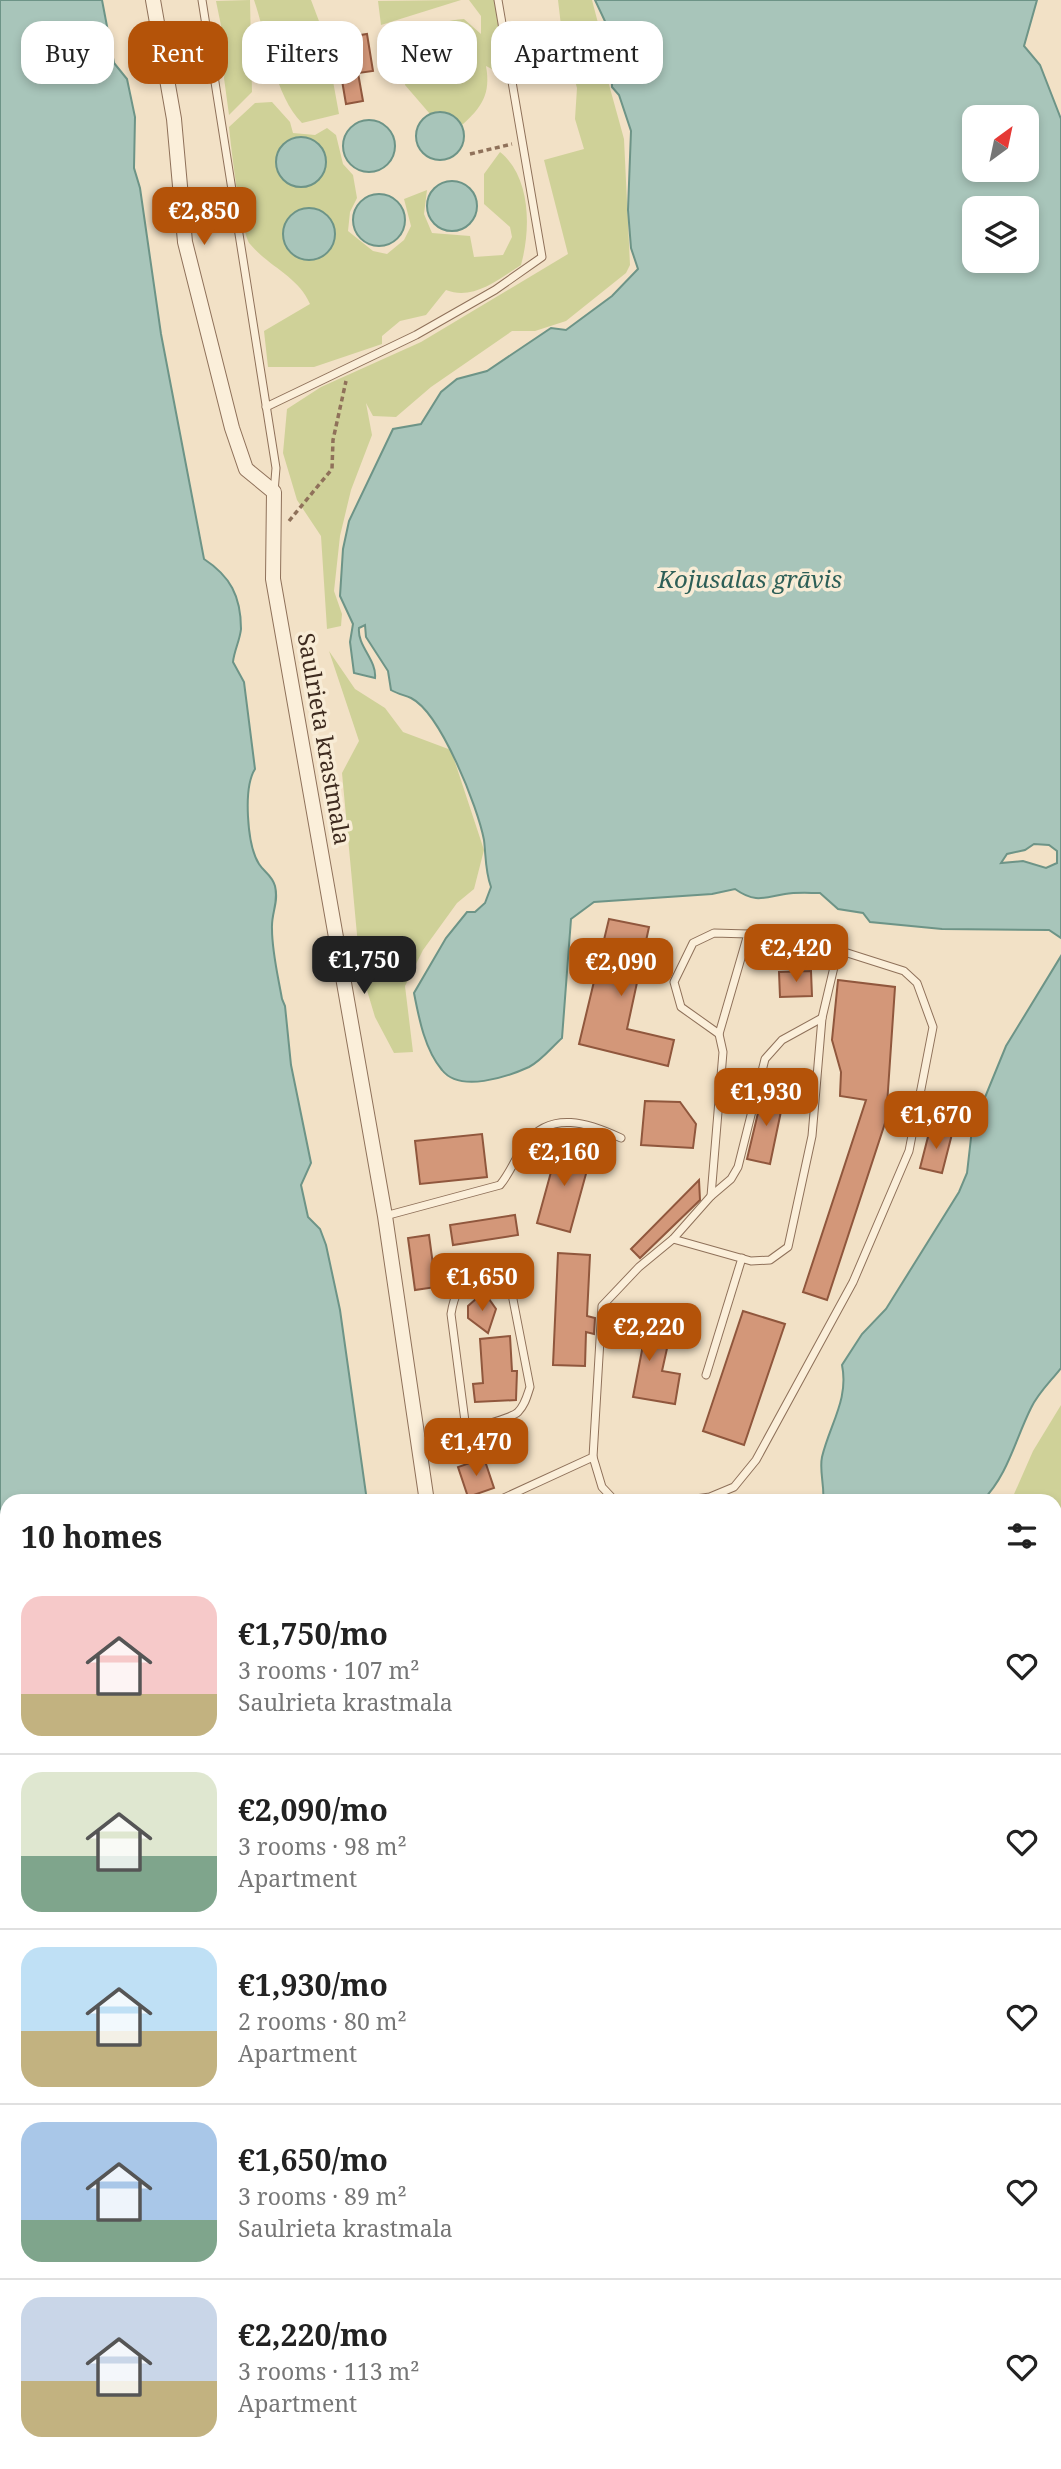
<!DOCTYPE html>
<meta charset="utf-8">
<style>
:root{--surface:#fff;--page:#f6f6f6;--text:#222;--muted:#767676;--line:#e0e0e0;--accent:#b45309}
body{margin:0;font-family:"Noto Serif",serif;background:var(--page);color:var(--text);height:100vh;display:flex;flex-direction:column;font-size:26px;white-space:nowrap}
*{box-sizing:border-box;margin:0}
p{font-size:23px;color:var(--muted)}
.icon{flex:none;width:38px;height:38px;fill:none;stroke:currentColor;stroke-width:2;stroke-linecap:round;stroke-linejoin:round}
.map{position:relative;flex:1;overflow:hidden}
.panel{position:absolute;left:0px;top:1494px;width:1062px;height:975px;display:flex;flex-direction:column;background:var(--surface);border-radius:21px 21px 0 0;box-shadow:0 4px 10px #0003}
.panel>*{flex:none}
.top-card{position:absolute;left:21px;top:21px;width:700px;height:63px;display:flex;gap:14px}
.needle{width:46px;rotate:33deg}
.fabs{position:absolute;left:962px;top:105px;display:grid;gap:14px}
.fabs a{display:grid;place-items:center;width:77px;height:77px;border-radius:14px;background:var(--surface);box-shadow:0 4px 10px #0003;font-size:35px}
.price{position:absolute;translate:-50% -60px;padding:0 16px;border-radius:14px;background:var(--accent);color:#fff;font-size:23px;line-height:46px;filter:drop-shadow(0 2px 4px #0008)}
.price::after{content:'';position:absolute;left:50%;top:42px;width:21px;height:16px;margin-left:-10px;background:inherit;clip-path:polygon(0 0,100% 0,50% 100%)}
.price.on{background:#222;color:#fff}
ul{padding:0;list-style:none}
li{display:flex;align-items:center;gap:21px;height:175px;padding:0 21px}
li+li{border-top:2px solid var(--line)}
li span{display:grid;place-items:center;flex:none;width:196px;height:140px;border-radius:21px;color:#555}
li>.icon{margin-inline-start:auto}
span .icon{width:84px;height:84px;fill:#fffc;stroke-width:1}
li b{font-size:30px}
h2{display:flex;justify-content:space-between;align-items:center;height:84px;padding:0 21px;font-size:30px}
.pill{padding:0 24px;border-radius:21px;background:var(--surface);box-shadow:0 4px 10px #0003;font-size:24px;line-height:63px}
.pill.on{background:var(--accent);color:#fff}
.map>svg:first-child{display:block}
.green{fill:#cfd198;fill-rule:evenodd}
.water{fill:#a8c5ba;stroke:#6d9487;stroke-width:2;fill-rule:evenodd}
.pier{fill:#f2e1c6}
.building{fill:#d39779;stroke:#90573d;stroke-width:2}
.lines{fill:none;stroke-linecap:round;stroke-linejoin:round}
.lane-casing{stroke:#8f715a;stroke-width:9}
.street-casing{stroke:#8f715a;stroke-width:16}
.highway-casing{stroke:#5d402e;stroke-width:28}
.path{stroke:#8f715a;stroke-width:3.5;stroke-dasharray:5 3.5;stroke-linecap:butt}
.lane{stroke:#fbefda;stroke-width:7}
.street{stroke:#fbefda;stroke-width:14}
.highway{stroke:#e69851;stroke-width:26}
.path-bridge{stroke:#8f715a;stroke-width:3.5;stroke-dasharray:5 3.5;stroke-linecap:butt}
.labels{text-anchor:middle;stroke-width:7;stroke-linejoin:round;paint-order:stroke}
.street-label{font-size:23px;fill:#3e2b1f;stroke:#f8ecd6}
.water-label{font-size:24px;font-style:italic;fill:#2d5f57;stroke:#f8ecd6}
</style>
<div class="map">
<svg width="1061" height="2469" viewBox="0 0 1061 2469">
<rect width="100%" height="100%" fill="#f2e1c6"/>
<g class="green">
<path d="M250,0l2,92 -23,23 -5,-37 3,-23 -11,-54z"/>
<path d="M254,0h57l14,37 14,77 -37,9c-27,-27 -35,-85 -48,-123z"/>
<path d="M461,0l-80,25 -3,-24z"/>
<path d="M469,0h25l13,77 -21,-11c5,28 -4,41 -24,59l-23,-14 -9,3 -25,-29 4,-34 -21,-2c21,-20 47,-27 76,-30l17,15v-18z"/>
<path d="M558,0h34l12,46 4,35 16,58 6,126 -4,8 -60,48 -31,10h-23l-81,56 -35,30 -23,-1 -7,-13 6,32 -21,55 -11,46 -6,55 8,23 -1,12 -14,3 -6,-93 -24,-36 -14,-47 4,-44 34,-22 100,-45 147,-88 -24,-94 40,-11 -9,-30 2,-31 -15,-54z"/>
<path d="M272,102l18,20 3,11 22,2 12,-7 9,7 7,29 10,11 4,23 -7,14 -2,19 25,20 14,3 17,-14 7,-14 -7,-27 23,-9 -3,24 8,19 38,3 4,21 29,-2 9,-18 -2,-10 -26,-23v-30l16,-22c31,25 31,77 21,113 -22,14 -48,36 -75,25l-20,25 -26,6 -18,15v8l-68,23h-46l-4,-36 46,-27c-12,-28 -41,-37 -60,-60 -9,-12 -19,-97 -21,-117l26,-24zM303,137l20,14 2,17 -33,17 -12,-10 -4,-15 12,-19z"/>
<path d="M329,651l26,38 30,19 18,24 48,18 33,100 -10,39 -17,14 -34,47 -18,36 8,66 -19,1 -19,-36 -15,-50 -18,-194 17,-32z"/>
<path d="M1061,1405v319l-6,-7v-215l-44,-1 22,-50z"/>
<path d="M661,2462h168l-21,7h-168z"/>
</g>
<g class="water">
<path d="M0,0h102l12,63 13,16 8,38 -1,51 6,20 21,146 43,225c26,17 37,37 37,70 -1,11 -7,22 -8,33l11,20 11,87c-12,19 -8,76 4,95 5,8 13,11 16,22 4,17 -4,27 -3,43 0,23 6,47 10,70l3,7 6,59 20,98 -10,22 7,32 12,12 6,16 14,65 27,191 -360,1v960h472l4,7h-483z"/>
<path d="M595,0h442l-13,46 16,19 21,54v819l-12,-8 -107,-1 -72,-7 -7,-9 -25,-4 -18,-16c-11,0 -24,-1 -35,1 -22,4 -30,9 -50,-5l-23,5 -118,8 -23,17 -9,119c-10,9 -21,23 -33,29 -22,10 -69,26 -87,3 -17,-20 -23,-51 -28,-77l32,-55 21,-26h8l10,-9 6,-16c-6,-16 -5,-31 -7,-47 -6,-32 -43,-127 -73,-142 -7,-3 -13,-4 -20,-8l-3,-19 -22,-34 -1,-12 -6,3c-2,18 18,32 16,50l-21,-5 -4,-31 3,-18 -13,-28 3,-47 6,-28 44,-92 28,-5 20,-32 16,-13 30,-8 64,-43 15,2 46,-34 26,-27 -7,-21 -3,-38 3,-79 -12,-36 -7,-8 -1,-53zM975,117h52v53h-52zM975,208h52v53h-52zM1034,844l15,1 8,6v12l-11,5 -23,-7 -22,2 6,-9 18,-4z"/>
<circle cx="440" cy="136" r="24"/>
<circle cx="369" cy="146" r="26"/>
<circle cx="301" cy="162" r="25"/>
<circle cx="452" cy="206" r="25"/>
<circle cx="379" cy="220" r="26"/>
<circle cx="309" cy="234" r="26"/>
<path d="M1061,956v412c-10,13 -23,25 -30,40 -16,32 -23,67 -49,93h-159c2,-14 -4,-30 -1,-44 8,-33 27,-58 20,-92l20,-31 24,-25 73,-117 8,-19 5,-44 34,-83z"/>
</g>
<path class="pier" d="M201,2462h282l4,7h-314z"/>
<g class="building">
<path d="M367,34l6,37 -15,2 5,28 -17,3 -11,-65z"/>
<path d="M609,919l40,8 -22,102 47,11 -6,26 -89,-22z"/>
<path d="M811,971l1,25 -32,1 -1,-25z"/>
<path d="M838,980l57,7 -9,133 -59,180 -24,-8 63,-192 -26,-4 1,-24 -9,-32z"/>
<path d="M763,1092l21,5 -14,67 -23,-5z"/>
<path d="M645,1101l35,1 16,22 -3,24 -52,-3z"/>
<path d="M930,1129l22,5 -10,39 -22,-5z"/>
<path d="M482,1134l5,43 -67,7 -5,-43z"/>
<path d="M559,1143l33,9 -22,80 -33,-9z"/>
<path d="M699,1180l1,20 -60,58 -9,-9z"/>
<path d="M515,1215l3,20 -65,10 -3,-20z"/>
<path d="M429,1235l7,52 -21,3 -7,-52z"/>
<path d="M558,1253l32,2 -3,61 8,2 -1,16 -8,-2 -1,34 -32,-1z"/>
<path d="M477,1298l12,1 7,10 -8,24 -20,-15v-12z"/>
<path d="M743,1311l42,13 -41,121 -41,-14z"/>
<path d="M607,1321l63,14 -8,36 18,3 -5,30 -42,-7 10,-52 -37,-8z"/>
<path d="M510,1336l2,35h5l-1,29 -41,2 -2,-18 10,-1 -3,-44z"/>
<path d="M484,1458l10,30 -26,9 -10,-30z"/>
</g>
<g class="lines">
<defs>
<g id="lane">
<path d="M202,0l74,468 -2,24"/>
<path d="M266,407l150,-72 79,-45 47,-33 -44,-257"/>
<path d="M719,1034l29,-100"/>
<path d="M711,1196l20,-17 7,-12 27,-108 17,-19 40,-22"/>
<path d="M385,1216l115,-31c11,-13 16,-29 26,-42 25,-33 63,-20 95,-5"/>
<path d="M673,1239l78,22 19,-1 18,-13 24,-111 10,-118 16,-68"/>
<path d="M706,1375l36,-117"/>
<path d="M418,1442c16,-3 92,-22 100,-30 7,-7 9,-16 12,-25l-19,-98c-30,-32 -54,-12 -60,25l15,115"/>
<path d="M593,1457l9,30 14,15"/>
<path d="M495,1502l98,-45 9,-151 37,-39 34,-28 38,-43 12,-144 -4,-18 -38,-27 -7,-25 19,-39 21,-10 34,1 90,16 66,21 13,12 16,44 -24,124 -56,131 -97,178 -22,27 -24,10 -36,5"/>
<path d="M913,2462l2,7"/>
</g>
<g id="street">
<path d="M153,0l21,119 11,123 47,186 14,41 28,23 -1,87 112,637 42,286"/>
<path d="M1055,2215l6,-2"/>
<path d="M1055,2397l6,-2"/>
<path d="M559,2462l1,7"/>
<path d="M829,2469l21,-7"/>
</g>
<g id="highway">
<path d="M1055,2249l6,-2"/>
<path d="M1055,2286l6,-2"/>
<path d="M1055,2314l6,-2"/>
<path d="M1055,2353l6,-2"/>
<path d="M288,2469l28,-7"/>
<path d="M457,2469l28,-7"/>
</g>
</defs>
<use href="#lane" class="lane-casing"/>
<use href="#street" class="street-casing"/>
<use href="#highway" class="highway-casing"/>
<g class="path">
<path d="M470,154l42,-10"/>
<path d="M289,521l43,-52 1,-29 13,-59"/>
<path d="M1055,1648l6,-2"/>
<path d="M1055,1913l6,-5"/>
<path d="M1055,2096l6,-1"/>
<path d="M1055,2193l6,-2"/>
<path d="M1055,2419l6,-2"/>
<path d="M513,2462l1,7"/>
<path d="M603,2462l1,7"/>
<path d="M195,2469l28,-7"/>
<path d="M624,2469l28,-7"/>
</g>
<use href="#lane" class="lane"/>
<use href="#street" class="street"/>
<use href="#highway" class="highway"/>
<path class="path-bridge" d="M548,2469l29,-7"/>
</g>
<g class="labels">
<g class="street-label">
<text transform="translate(324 739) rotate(80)" y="8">Saulrieta krastmala</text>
</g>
<g class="water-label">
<text x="750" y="588">Kojusalas grāvis</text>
</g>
</g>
</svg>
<div class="fabs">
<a><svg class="needle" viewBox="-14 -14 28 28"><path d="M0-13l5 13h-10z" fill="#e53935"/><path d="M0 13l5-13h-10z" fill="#767676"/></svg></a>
<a><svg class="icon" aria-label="layers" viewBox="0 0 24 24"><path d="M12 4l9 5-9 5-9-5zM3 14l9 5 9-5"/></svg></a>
</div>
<b class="price" style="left:204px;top:247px">€2,850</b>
<b class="price" style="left:796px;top:984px">€2,420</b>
<b class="price on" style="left:364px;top:996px">€1,750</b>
<b class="price" style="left:621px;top:998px">€2,090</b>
<b class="price" style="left:766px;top:1128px">€1,930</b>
<b class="price" style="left:936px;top:1151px">€1,670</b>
<b class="price" style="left:564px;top:1188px">€2,160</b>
<b class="price" style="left:482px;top:1313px">€1,650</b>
<b class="price" style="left:649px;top:1363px">€2,220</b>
<b class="price" style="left:476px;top:1478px">€1,470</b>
<div class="top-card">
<a class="pill">Buy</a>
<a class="pill on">Rent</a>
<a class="pill">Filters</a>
<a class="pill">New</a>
<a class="pill">Apartment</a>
</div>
<section class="panel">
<h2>10 homes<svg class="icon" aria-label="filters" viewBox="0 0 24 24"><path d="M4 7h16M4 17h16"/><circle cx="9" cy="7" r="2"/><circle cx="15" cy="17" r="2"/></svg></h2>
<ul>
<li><span style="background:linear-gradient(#f6c9c9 70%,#c2b280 0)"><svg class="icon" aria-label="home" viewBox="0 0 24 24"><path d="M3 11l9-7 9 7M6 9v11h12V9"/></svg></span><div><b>€1,750/mo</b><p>3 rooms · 107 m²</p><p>Saulrieta krastmala</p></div><svg class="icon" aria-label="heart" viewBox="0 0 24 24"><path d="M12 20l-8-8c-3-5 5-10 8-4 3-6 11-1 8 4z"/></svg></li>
<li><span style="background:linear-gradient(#dfe7d0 60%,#7fa58c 0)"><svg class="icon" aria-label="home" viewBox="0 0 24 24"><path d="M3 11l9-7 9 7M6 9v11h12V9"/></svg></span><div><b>€2,090/mo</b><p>3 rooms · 98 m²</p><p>Apartment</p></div><svg class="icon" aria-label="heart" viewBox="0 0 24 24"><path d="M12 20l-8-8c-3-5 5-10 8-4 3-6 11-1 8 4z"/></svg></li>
<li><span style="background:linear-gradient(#bfe0f5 60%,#c2b280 0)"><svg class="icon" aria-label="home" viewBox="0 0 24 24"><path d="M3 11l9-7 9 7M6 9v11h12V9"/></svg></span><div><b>€1,930/mo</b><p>2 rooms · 80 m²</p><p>Apartment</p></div><svg class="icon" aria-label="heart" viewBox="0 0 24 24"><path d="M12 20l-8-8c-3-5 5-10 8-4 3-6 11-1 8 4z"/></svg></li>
<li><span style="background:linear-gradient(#a9c7e8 70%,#7fa58c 0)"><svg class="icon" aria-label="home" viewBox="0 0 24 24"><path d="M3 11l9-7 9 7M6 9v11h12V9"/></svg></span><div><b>€1,650/mo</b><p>3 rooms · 89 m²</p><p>Saulrieta krastmala</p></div><svg class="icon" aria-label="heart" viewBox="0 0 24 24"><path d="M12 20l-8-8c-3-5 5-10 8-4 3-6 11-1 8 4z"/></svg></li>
<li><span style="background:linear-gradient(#c9d6e8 60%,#c2b280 0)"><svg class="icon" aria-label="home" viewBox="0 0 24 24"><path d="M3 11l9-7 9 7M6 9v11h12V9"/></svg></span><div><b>€2,220/mo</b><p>3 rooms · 113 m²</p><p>Apartment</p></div><svg class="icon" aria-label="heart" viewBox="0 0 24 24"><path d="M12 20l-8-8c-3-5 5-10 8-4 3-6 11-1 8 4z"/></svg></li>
</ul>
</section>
</div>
